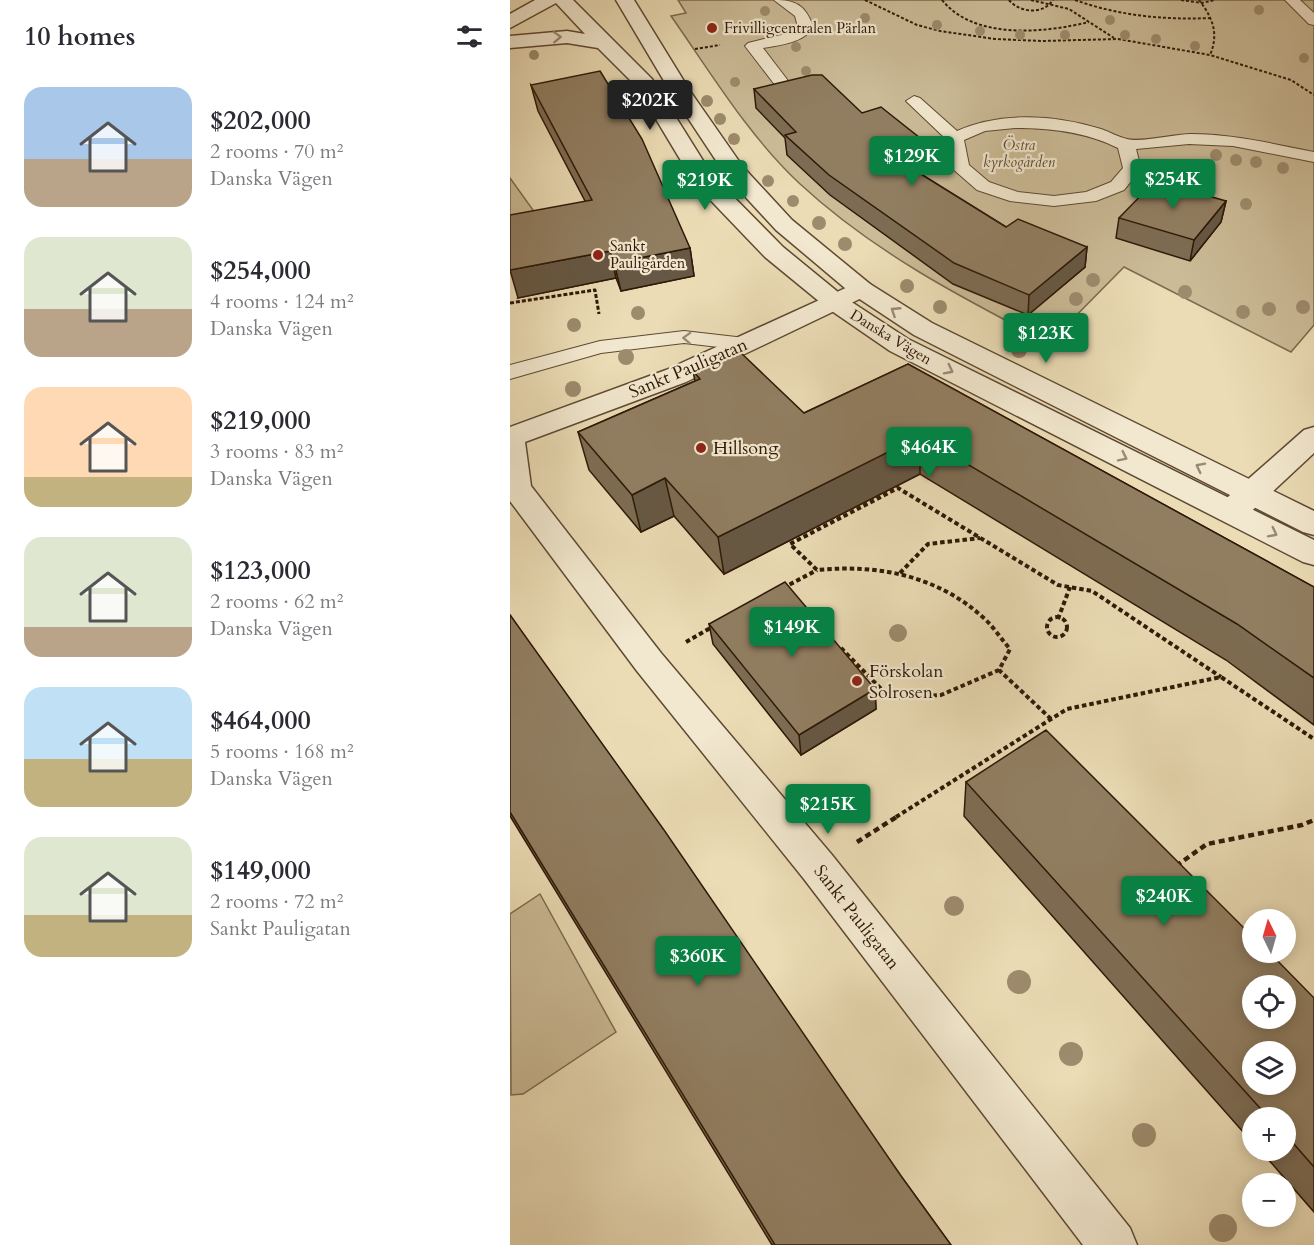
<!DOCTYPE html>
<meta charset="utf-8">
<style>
:root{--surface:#fff;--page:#f2f2f3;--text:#2b2b33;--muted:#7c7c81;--accent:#0b8043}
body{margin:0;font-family:Cardo,serif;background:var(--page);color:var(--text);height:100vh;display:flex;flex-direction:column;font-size:22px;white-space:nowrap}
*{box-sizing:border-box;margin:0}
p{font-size:20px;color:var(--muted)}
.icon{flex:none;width:33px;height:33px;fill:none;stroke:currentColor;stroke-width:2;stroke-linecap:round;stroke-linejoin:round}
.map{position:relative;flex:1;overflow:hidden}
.side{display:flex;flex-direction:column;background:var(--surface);width:510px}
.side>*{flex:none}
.needle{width:39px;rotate:355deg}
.controls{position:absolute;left:732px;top:909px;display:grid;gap:12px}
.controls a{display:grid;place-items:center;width:54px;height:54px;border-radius:50%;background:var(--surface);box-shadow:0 3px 15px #0003;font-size:30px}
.price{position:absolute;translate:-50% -51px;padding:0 14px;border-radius:6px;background:var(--accent);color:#fff;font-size:20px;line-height:39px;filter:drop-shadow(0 2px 3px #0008)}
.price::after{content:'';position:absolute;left:50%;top:36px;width:18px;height:14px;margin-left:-9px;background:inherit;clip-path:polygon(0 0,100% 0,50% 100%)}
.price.current{background:#222;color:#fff}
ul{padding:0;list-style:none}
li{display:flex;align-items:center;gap:18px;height:150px;padding:0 24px}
li span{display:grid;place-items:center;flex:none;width:168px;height:120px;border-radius:18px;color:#555}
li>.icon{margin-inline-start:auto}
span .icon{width:72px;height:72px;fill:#fffc;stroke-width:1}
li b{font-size:26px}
h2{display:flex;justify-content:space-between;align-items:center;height:72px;padding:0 24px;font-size:26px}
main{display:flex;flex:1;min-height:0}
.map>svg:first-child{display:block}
.green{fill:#cbbb97;stroke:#7d6a4f;stroke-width:1.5}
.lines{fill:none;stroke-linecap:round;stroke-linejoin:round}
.service-casing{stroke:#5e4932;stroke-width:2}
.minor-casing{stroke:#5e4932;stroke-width:3}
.tertiary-casing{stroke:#5e4932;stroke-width:3}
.path-far3{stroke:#2f1807;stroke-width:2;stroke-dasharray:3 2;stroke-linecap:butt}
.path-far2{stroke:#2f1807;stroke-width:3;stroke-dasharray:4 2;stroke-linecap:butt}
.path-far1{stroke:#2f1807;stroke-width:4;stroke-dasharray:4.5 3;stroke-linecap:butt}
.path{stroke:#2f1807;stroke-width:4.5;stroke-dasharray:6 4;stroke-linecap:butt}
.service{fill:#f2e8cf;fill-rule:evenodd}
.minor{fill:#f2e8cf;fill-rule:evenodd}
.tertiary{fill:#f2e8cf;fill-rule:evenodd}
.tree{fill:#9d8b6d}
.wall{fill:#7d6c53;stroke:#2f1807;stroke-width:1.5}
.shaded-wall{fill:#665844;stroke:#2f1807;stroke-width:1.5}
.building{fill:#917e61;stroke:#2f1807;stroke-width:1.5;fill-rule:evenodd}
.oneway{stroke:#9a8a75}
.poi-dot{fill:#8f2418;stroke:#f2e8cf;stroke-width:2}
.labels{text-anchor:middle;stroke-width:4.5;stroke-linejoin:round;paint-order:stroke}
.far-poi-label{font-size:15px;fill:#2f1807;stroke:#f2e8cf;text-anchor:start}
.far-park-label{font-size:15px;font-style:italic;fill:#5e4932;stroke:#f2e8cf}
.far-street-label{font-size:15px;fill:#2f1807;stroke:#f2e8cf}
.street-label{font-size:18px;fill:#2f1807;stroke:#f2e8cf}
.poi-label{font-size:18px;fill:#2f1807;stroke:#f2e8cf;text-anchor:start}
</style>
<main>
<section class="side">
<h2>10 homes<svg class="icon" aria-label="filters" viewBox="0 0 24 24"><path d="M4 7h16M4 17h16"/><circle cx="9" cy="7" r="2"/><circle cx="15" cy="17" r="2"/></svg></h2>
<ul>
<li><span style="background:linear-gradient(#a9c7e8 60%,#b9a48a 0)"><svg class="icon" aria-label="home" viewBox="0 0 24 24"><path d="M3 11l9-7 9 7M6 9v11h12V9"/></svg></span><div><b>$202,000</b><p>2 rooms · 70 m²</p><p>Danska Vägen</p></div></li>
<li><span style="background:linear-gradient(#dfe7d0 60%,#b9a48a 0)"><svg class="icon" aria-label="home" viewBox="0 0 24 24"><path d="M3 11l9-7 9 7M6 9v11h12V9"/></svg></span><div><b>$254,000</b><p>4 rooms · 124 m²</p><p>Danska Vägen</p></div></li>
<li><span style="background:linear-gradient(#ffd9b3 75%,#c2b280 0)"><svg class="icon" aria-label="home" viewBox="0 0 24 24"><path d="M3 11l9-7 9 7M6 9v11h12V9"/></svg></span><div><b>$219,000</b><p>3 rooms · 83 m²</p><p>Danska Vägen</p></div></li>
<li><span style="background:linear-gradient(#dfe7d0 75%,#b9a48a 0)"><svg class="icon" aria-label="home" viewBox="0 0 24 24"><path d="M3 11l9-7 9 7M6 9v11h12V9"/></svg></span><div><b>$123,000</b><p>2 rooms · 62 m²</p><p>Danska Vägen</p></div></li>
<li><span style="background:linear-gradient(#bfe0f5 60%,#c2b280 0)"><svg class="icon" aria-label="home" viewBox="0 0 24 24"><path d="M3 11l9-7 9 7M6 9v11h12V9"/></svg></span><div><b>$464,000</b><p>5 rooms · 168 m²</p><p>Danska Vägen</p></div></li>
<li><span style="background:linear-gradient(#dfe7d0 65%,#c2b280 0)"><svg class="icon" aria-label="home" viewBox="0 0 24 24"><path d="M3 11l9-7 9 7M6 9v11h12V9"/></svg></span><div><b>$149,000</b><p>2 rooms · 72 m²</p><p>Sankt Pauligatan</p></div></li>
</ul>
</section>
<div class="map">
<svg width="804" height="1245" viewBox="0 0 804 1245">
<rect width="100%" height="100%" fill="#ebdcb5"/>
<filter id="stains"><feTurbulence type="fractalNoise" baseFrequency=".00333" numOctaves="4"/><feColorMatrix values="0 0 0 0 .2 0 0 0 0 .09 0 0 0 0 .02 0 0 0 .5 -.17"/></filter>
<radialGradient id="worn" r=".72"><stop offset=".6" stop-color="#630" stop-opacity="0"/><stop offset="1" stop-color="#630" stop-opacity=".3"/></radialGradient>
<g class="green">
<path d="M168,0h636v325l-23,27 -167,-85 -75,76c-89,-46 -177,-92 -250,-160 -51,-48 -88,-110 -128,-167l15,-3z"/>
<path d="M0,178l23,32 5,16 -28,8z"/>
<path d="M30,894l76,138 -93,62 -12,1 -1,-181z"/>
</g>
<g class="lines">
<defs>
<g id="service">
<path d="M264,0c22,0 31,5 39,26 -8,17 -33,19 -50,22l26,34 -8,5 -6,-2 -30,-39 3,-3 33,-8 17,-8 -3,-11z"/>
<path d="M775,0h15l14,13v12l-5,-1z"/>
<path d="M404,96l6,2 37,33c44,-20 99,-16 144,-2 9,3 17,8 26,10 14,4 47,-5 64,-5 42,0 82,10 123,18v10l-81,-16 -44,-2 -53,5 5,20 -17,21 -28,11 -42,5 -44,-5 -33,-11 -23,-20 -7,-30 -41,-39zM505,128c36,0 71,4 103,20l5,20 -12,14 -25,10 -32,4 -36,-4 -29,-10 -20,-17 -5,-25 21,-9z"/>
<path d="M174,331l61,7 7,2 3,4 -3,4 -7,2 -61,-7 -83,10 -91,26v-14l90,-24z"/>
</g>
<g id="minor">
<path d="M351,281l9,3 4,5 -4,5 -184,88 -161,60 6,44 130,167 171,202 298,373 7,17h-54l-279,-366 -167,-208 -127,-170v-74l156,-57z"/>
<path d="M804,427v26l-71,66 -11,3 -11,-3 -4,-8 4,-8 83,-73z"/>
</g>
<g id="tertiary">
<path d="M25,0h38l79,79 60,96 71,72 61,50 64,42 406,201v25l-11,-3 -413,-211 -64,-44 -61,-50 -70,-73 -59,-98 -38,-38 -31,-5 -57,5v-12l57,-5 18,3 -29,-31 -46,25v-14z"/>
<path d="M106,0h18l56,91 53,76 49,53 78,64 62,39 382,188v24l-11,-3 -389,-197 -62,-41 -76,-64 -49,-53 -57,-86z"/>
</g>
</defs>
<use href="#service" class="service-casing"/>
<use href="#minor" class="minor-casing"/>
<use href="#tertiary" class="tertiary-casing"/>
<g class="path-far3">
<path d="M355,0l52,25 23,6 55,8 47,2 76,-2 92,16 81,25 23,15"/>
<path d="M432,0c32,40 102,33 147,22"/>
<path d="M499,0c11,13 34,15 44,0"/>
<path d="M521,0l38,9 45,29"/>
<path d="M565,0c45,16 89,20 137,18"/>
<path d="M671,0l21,3 13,-3"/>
<path d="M689,0c14,18 20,34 11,55"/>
<path d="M185,49l25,-4"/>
</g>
<path class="path-far2" d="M0,303l85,-13 4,24"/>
<g class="path-far1">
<path d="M390,573l28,-29 52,-6"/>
<path d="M273,588l34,-18"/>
<circle cx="547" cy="627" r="10"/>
<path d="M548,619l12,-32"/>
<path d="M176,642l28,-16"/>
<path d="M331,648l49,50 51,-3 58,-25"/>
<path d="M541,719l-52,-49 11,-21c-8,-9 -15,-20 -24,-29 -47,-44 -106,-56 -169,-50l-27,-26 108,-56 160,97 34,6 129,86"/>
<path d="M386,817l171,-108 154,-32 93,62"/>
</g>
<g class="path">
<path d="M347,842l41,-26"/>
<path d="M666,866l31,-22 95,-19 12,-5"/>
</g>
<use href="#service" class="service"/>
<use href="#minor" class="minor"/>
<use href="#tertiary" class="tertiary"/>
</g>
<g class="tree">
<circle cx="749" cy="10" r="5"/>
<circle cx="255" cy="11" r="5"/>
<circle cx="355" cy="18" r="5"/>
<circle cx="600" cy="20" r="5"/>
<circle cx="427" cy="25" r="5"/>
<circle cx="470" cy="31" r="5"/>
<circle cx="510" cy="35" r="5"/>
<circle cx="555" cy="35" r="5"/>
<circle cx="615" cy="35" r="5"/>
<circle cx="646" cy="39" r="5"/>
<circle cx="685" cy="46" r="5"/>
<circle cx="286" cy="47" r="5"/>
<circle cx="24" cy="55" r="5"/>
<circle cx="794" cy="58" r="5"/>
<circle cx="296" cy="71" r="5"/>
<circle cx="225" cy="82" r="5"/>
<circle cx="197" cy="101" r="6"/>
<circle cx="210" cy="119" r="6"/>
<circle cx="224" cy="139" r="6"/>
<circle cx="706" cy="155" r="6"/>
<circle cx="726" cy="160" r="6"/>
<circle cx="746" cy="162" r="6"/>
<circle cx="773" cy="168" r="6"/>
<circle cx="258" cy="181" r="6"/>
<circle cx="283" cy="201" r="6"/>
<circle cx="736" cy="204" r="6"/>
<circle cx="309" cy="223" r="7"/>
<circle cx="335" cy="244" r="7"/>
<circle cx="583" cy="280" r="7"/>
<circle cx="397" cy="286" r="7"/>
<circle cx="675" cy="292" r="7"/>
<circle cx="566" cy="299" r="7"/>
<circle cx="430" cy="307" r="7"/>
<circle cx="793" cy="307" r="7"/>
<circle cx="759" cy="309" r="7"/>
<circle cx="733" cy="312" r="7"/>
<circle cx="128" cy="313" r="7"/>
<circle cx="544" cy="321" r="7"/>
<circle cx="64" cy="325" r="7"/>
<circle cx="509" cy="350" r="8"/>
<circle cx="116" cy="357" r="8"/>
<circle cx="63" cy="389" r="8"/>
<circle cx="388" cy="633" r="9"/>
<circle cx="444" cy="906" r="10"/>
<circle cx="509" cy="982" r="12"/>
<circle cx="561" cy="1054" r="12"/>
<circle cx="634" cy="1135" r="12"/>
<circle cx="713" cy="1228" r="14"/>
</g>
<g class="wall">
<path d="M21,85l159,163 4,28 -73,15 -5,-13 -98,20 67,-97 -47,-90z"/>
<path d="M244,89l108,24 58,45 -17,5 103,64 81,20 -2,20 -57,48 -75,-31 -123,-89 -43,-40 -2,-17 -29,-30z"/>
<path d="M716,201l-5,21 -31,39 -74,-23 3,-20z"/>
<path d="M398,364l406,223v138l-88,-65 -306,-186 -196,100 -50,-58 -33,16 -52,-62 -11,-38 117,-51 -2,-10 111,42z"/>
<path d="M0,615l391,561 50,69h-179l-262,-429z"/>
<path d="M199,624l166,65 1,20 -75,46 -88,-111z"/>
<path d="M456,782l348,216v214l-54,-62h26v-32h-34v24l-288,-326z"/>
</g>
<g class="shaded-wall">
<path d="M410,138v20l-38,12v-20z"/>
<path d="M716,201l-5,21 -31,39 4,-21z"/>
<path d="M577,247l-2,20 -57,48 1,-20z"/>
<path d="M180,248l4,28 -73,15 -7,-28z"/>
<path d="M100,251l6,27 -98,20 -8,-28z"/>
<path d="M410,436v38l-196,100 -6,-37z"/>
<path d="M155,478l9,38 -33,16 -9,-37z"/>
<path d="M365,689l1,20 -75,46 -2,-20z"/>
</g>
<g class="building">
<path d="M90,71l42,68 48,109 -76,15 -4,-12 -100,19v-55l82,-15 -61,-115z"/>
<path d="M302,75h10l40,38 19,-6 39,31 -38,12 124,77 12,-8 69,28 -58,48 -75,-32 -125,-88 -44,-40 11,-3 -42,-43z"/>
<path d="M645,181l71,20 -32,39 -75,-22z"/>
<path d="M229,351l65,62 104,-49 406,223v91l-77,-54 -317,-188 -202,101 -53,-59 -33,17 -54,-63 122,-53 -7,-8z"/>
<path d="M275,582l90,107 -76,46 -90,-111z"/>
<path d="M0,615l154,215 237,346 50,69h-176l-265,-433z"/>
<path d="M536,730l206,206v16h17l45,46v169l-28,-32v-17h-17l-303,-336zM742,986h34v32h-34zM742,1052h34v32h-34z"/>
</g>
<defs><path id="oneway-chevron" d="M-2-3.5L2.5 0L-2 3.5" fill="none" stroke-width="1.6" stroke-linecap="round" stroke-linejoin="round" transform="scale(1.5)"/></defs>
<g class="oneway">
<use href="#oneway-chevron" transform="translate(47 37) rotate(-2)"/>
<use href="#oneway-chevron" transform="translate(385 311) rotate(-147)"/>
<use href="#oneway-chevron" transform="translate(177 338) rotate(-178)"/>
<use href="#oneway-chevron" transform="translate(439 370) rotate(27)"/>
<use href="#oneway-chevron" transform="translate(613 457) rotate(26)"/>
<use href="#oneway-chevron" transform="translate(690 467) rotate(-153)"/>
<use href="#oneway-chevron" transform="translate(763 533) rotate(27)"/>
</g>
<g class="poi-dot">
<circle cx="202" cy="28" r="6"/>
<circle cx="88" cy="255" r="6"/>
<circle cx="191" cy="448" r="6"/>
<circle cx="347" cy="681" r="6"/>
</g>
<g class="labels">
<g class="far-poi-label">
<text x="214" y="33">Frivilligcentralen Pärlan</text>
<text x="100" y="251">Sankt<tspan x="100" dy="17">Pauligården</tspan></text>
</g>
<g class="far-park-label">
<text x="509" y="150">Östra<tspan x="509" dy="17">kyrkogården</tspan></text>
</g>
<g class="far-street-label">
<text transform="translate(381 337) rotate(31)" y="5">Danska Vägen</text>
</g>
<g class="street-label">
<text transform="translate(178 368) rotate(-23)" y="6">Sankt Pauligatan</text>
<text transform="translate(347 917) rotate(52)" y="6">Sankt Pauligatan</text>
</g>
<g class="poi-label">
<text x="203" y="454">Hillsong</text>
<text x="359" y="677">Förskolan<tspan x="359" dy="21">Solrosen</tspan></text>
</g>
</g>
<rect width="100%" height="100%" filter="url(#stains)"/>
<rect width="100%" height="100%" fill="url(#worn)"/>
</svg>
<div class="controls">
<a><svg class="needle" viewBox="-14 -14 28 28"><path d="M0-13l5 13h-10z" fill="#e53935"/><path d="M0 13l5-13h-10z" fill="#7c7c81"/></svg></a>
<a><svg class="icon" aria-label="locate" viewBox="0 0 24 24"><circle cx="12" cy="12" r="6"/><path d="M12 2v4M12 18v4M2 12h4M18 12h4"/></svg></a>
<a><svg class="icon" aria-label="layers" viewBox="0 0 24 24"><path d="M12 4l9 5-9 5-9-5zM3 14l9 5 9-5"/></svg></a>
<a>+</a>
<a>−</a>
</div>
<b class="price current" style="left:140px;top:131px">$202K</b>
<b class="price" style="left:402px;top:187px">$129K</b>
<b class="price" style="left:663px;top:210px">$254K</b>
<b class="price" style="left:195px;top:211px">$219K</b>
<b class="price" style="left:536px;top:364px">$123K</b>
<b class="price" style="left:419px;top:478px">$464K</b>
<b class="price" style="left:282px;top:658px">$149K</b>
<b class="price" style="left:318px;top:835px">$215K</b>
<b class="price" style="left:654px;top:927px">$240K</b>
<b class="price" style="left:188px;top:987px">$360K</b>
</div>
</main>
